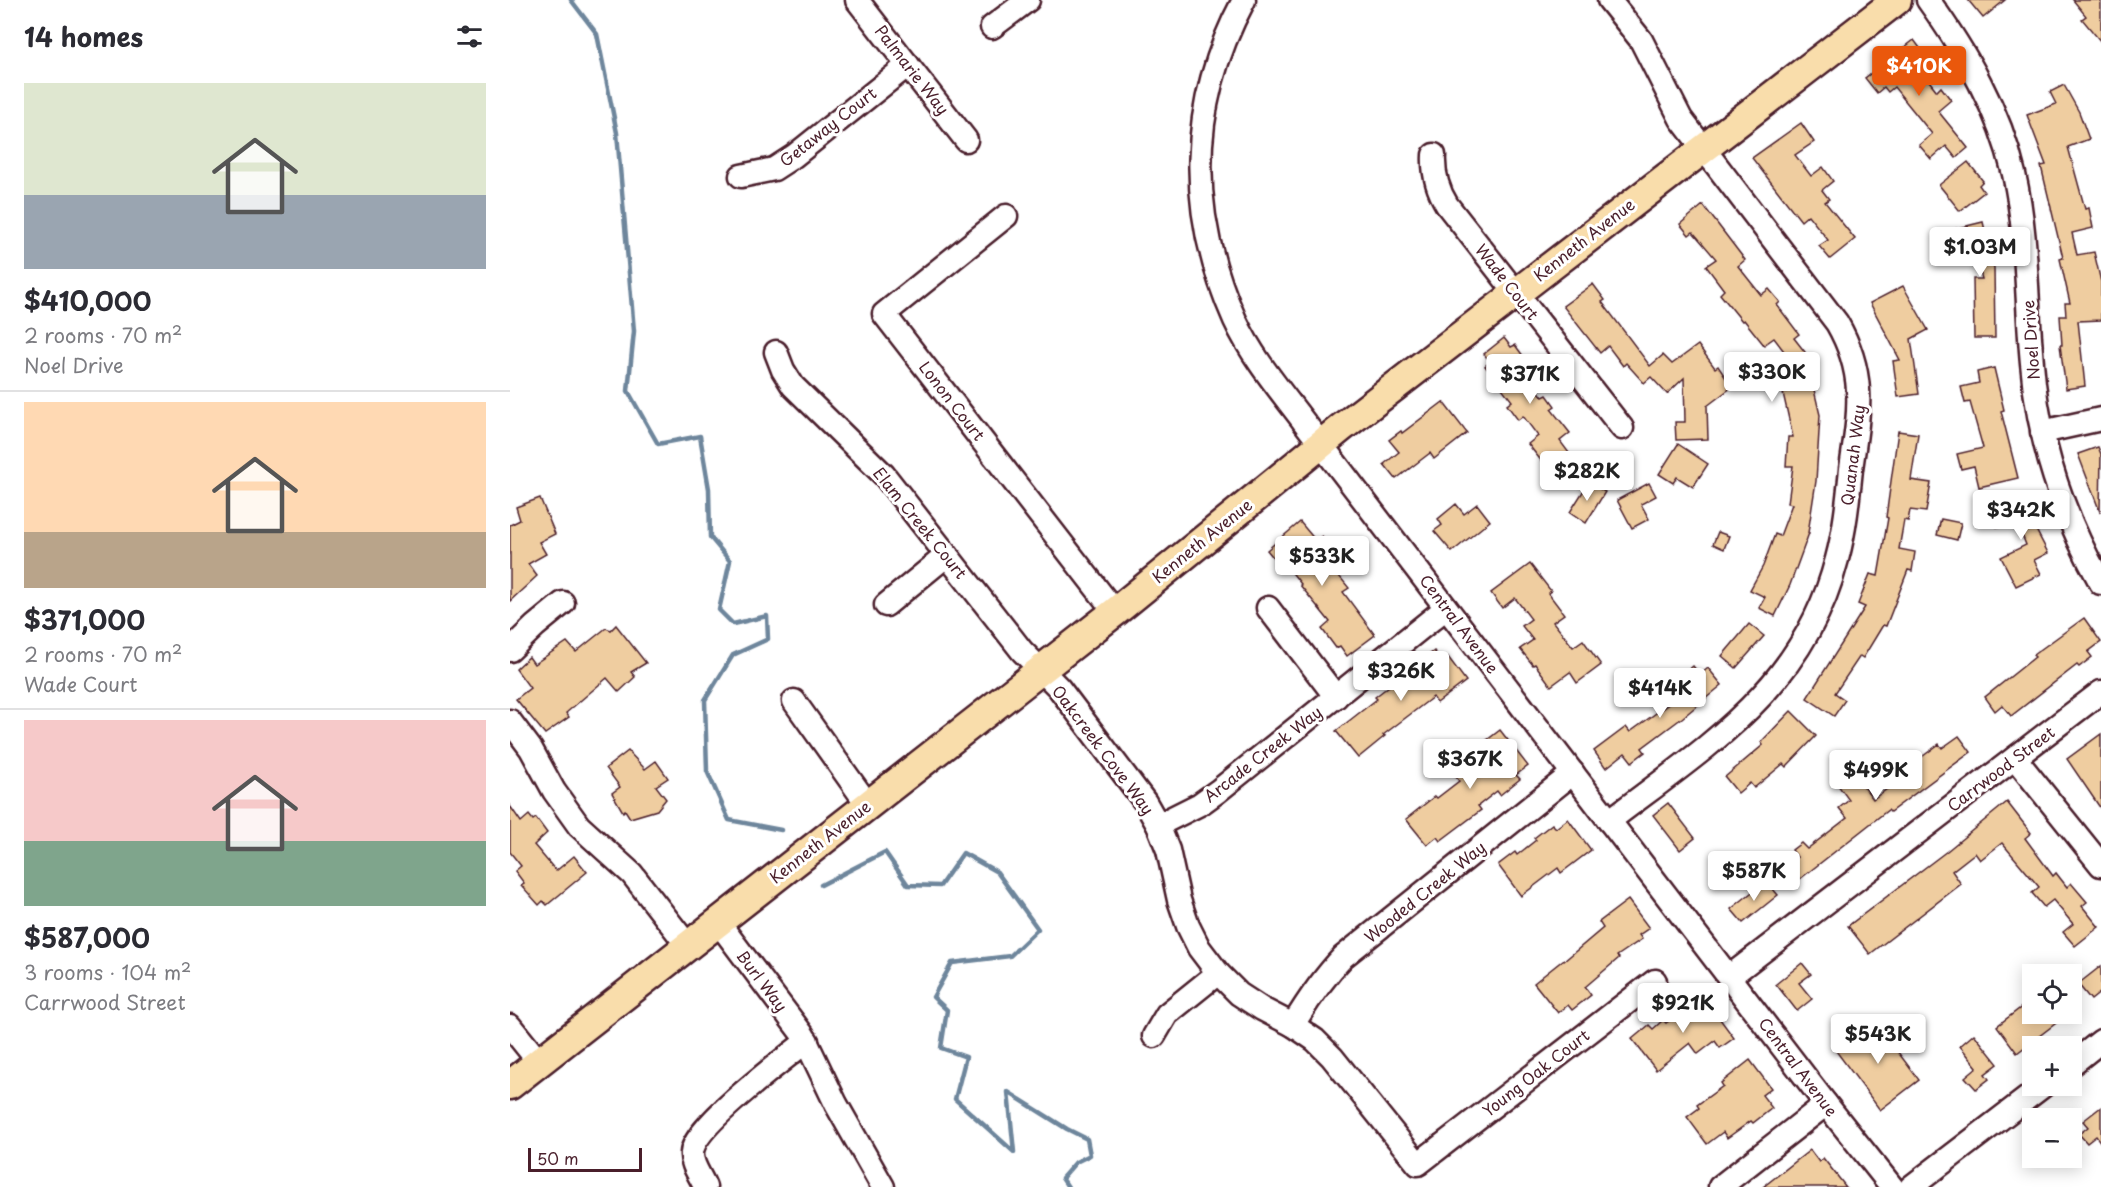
<!DOCTYPE html>
<meta charset="utf-8">
<style>
:root{--surface:#fff;--page:#f2f2f3;--text:#2b2b33;--muted:#7c7c81;--line:#e1e1e2;--accent:#ea580c}
body{margin:0;font-family:"Playpen Sans",sans-serif;background:var(--page);color:var(--text);height:100vh;display:flex;flex-direction:column;font-size:22px;white-space:nowrap}
*{box-sizing:border-box;margin:0}
p{font-size:20px;color:var(--muted)}
.icon{flex:none;width:33px;height:33px;fill:none;stroke:currentColor;stroke-width:2;stroke-linecap:round;stroke-linejoin:round}
.map{position:relative;flex:1;overflow:hidden}
.side{display:flex;flex-direction:column;background:var(--surface);width:510px}
.side>*{flex:none}
.controls{position:absolute;left:1512px;top:964px;display:grid;gap:12px}
.controls a{display:grid;place-items:center;width:60px;height:60px;border-radius:0px;background:var(--surface);box-shadow:0 3px 15px #0003;font-size:30px}
.scale{position:absolute;left:18px;bottom:15px;width:114px;box-sizing:border-box;padding-left:6px;border:3px solid #4a1f2b;border-top:0;font-size:16px;line-height:21px;white-space:nowrap;color:#4a1f2b;-webkit-text-stroke:4px #fff;paint-order:stroke}
.price{position:absolute;translate:-50% -51px;padding:0 14px;border-radius:6px;background:#fff;color:#222;font-size:20px;line-height:39px;filter:drop-shadow(0 2px 3px #0008)}
.price::after{content:'';position:absolute;left:50%;top:36px;width:18px;height:14px;margin-left:-9px;background:inherit;clip-path:polygon(0 0,100% 0,50% 100%)}
.price.current{background:var(--accent);color:#fff}
ul{padding:0;list-style:none}
li{display:grid;align-content:center;gap:12px;height:318px;padding:0 24px}
li+li{border-top:2px solid var(--line)}
li span{display:grid;place-items:center;height:186px;border-radius:0px;color:#555}
li>.icon{margin-inline-start:auto}
span .icon{width:108px;height:108px;fill:#fffc;stroke-width:1}
li b{font-size:26px}
h2{display:flex;justify-content:space-between;align-items:center;height:72px;padding:0 24px;font-size:26px}
main{display:flex;flex:1;min-height:0}
.map>svg:first-child{display:block}
.lines{fill:none;stroke-linecap:round;stroke-linejoin:round}
.stream{stroke:#6e869c;stroke-width:4.5}
.building{fill:#efcda0;stroke:#4a1f2b;stroke-width:1.5}
.minor-casing{stroke:#4a1f2b;stroke-width:27}
.major-casing{stroke:#4a1f2b;stroke-width:33}
.minor{stroke:#fff;stroke-width:22}
.major{stroke:#f9ddab;stroke-width:28}
.labels{text-anchor:middle;stroke-width:6;stroke-linejoin:round;paint-order:stroke}
.street-label{font-size:16px;fill:#4a1f2b;stroke:#fff}
</style>
<main>
<section class="side">
<h2>14 homes<svg class="icon" aria-label="filters" viewBox="0 0 24 24"><path d="M4 7h16M4 17h16"/><circle cx="9" cy="7" r="2"/><circle cx="15" cy="17" r="2"/></svg></h2>
<ul>
<li><span style="background:linear-gradient(#dfe7d0 60%,#9aa5b1 0)"><svg class="icon" aria-label="home" viewBox="0 0 24 24"><path d="M3 11l9-7 9 7M6 9v11h12V9"/></svg></span><div><b>$410,000</b><p>2 rooms · 70 m²</p><p>Noel Drive</p></div></li>
<li><span style="background:linear-gradient(#ffd9b3 70%,#b9a48a 0)"><svg class="icon" aria-label="home" viewBox="0 0 24 24"><path d="M3 11l9-7 9 7M6 9v11h12V9"/></svg></span><div><b>$371,000</b><p>2 rooms · 70 m²</p><p>Wade Court</p></div></li>
<li><span style="background:linear-gradient(#f6c9c9 65%,#7fa58c 0)"><svg class="icon" aria-label="home" viewBox="0 0 24 24"><path d="M3 11l9-7 9 7M6 9v11h12V9"/></svg></span><div><b>$587,000</b><p>3 rooms · 104 m²</p><p>Carrwood Street</p></div></li>
</ul>
</section>
<div class="map">
<svg width="1591" height="1187" viewBox="0 0 1591 1187">
<rect width="100%" height="100%" fill="#fff"/>
<filter id="ink" filterUnits="userSpaceOnUse"><feTurbulence type="fractalNoise" baseFrequency=".0167" numOctaves="2"/><feDisplacementMap in="SourceGraphic" scale="12" xChannelSelector="R" yChannelSelector="G"/><feConvolveMatrix kernelMatrix="1 2 1 2 8 2 1 2 1" color-interpolation-filters="sRGB"/></filter>
<g filter="url(#ink)">
<g class="lines">
<g class="stream">
<path d="M61,0l26,34 20,99 17,198 -6,60 30,53 42,-8 9,53 1,48 20,24 -11,49 14,14 34,-8 1,23 -35,16 -28,45 2,71 22,49 52,10"/>
<path d="M311,885l64,-33 23,33 32,1 23,-33 34,19 41,57 -28,27 -58,7 -19,34 14,13 -6,38 25,9 -11,42 59,53 -6,-60 59,37 20,10 3,16 -14,7 -14,16 6,9"/>
</g>
</g>
<g class="building">
<path d="M1458,0h37l-22,18z"/>
<path d="M1563,0h28v42l-19,-23 4,-3z"/>
<path d="M1404,40l15,20 -10,8 18,23 4,-4 10,13 -13,11 30,37 -12,10 -10,-12 -15,13 -12,-14 13,-11 -38,-47 -6,5 -4,-5 -7,6 -12,-15z"/>
<path d="M1554,85l15,27 10,27 -21,8 17,62 4,-1 4,20 -21,5 5,22 17,-3 7,30v38l-23,1 7,65 -19,3 -6,-44h2l-2,-29h6l-1,-13h5l-10,-44 3,-1 -22,-92 5,-1 -19,-50 29,-11 -6,-12z"/>
<path d="M1291,123l13,19 -19,13 16,21 12,-9 10,14 -11,9 7,9 -4,3 30,37 -25,20 -11,-13 9,-6 -20,-25 -7,6 -49,-63z"/>
<path d="M1458,162l15,19 -4,4 5,7 -24,19 -21,-26z"/>
<path d="M1193,205l42,55 -7,6 23,29 8,-6 11,13 -3,3 22,29 -5,4 11,14 15,63 -4,66 -8,52h1l-19,52 -15,31 -16,-8 6,-11 -15,-7 13,-24 12,-32 5,2 12,-32 -4,-1 5,-37h-7l2,-29h5l-10,-44 9,-3 -6,-25 7,-2 -19,-25 -10,7 -20,-25 -2,1 -22,-27 4,-4 -18,-24 10,-7 -23,-27 -4,3 -9,-11z"/>
<path d="M1473,222l11,46 1,70h-21l-1,-59h9l-9,-33 -18,4 -5,-20z"/>
<path d="M1083,284l12,16 -3,2 48,64 13,-11 9,9 26,-19 17,23 3,-2 14,21 -25,19 1,33 -32,1 -1,-18h10l-1,-44 -17,16 -16,-17 -7,6 -18,-20 -3,3 -15,-20 -8,7 -37,-47z"/>
<path d="M1393,286l25,44 -17,9 8,55 -21,3 -5,-36 7,-1 -30,-57z"/>
<path d="M994,338l7,9 4,-2 20,27 -7,5 15,20 4,-2 8,11 -4,3 19,24 -10,8 15,20 -21,16 -26,-33 10,-8 -15,-20 -5,4 -11,-15 5,-4 -27,-35 5,-4 -6,-8z"/>
<path d="M1484,368l10,42 -3,1 17,67 -39,9 -5,-21 -13,3 -4,-15 26,-6 -13,-46 -5,1 -4,-16 18,-4 -2,-11z"/>
<path d="M933,402l24,31 -33,26 -4,-6 -34,26 -12,-15 15,-12 -10,-12 12,-9 1,2z"/>
<path d="M1388,431l20,3 -7,46 20,3 -5,29 -16,-2 -2,11 -4,-1 -5,29 16,3 -3,19 -4,-1 -22,56 -3,-1 -20,33 -3,-2 -25,37 10,7 -11,16 -27,-18 58,-91 -7,-3 12,-30 8,2 10,-58 -2,-1z"/>
<path d="M1168,444l30,20 -15,23 -16,-10 -4,6 -14,-9z"/>
<path d="M1588,447l3,7 -1,58 -22,-58z"/>
<path d="M1079,482l16,10 -19,31 -16,-11z"/>
<path d="M1139,483l7,13 -15,8 8,15 -17,9 -15,-28z"/>
<path d="M1515,497l9,24 -2,1 16,31 -14,7 7,14 -25,12 -15,-29 25,-12 -10,-25 -19,7 -6,-17z"/>
<path d="M30,498l15,36 -16,8 7,12 -18,10 9,12 -27,25v-76l10,-5 -4,-13z"/>
<path d="M946,504l8,10 13,-10 13,17 -38,31 -18,-21 8,-6 -4,-6z"/>
<path d="M1431,519l20,4 -4,17 -20,-5z"/>
<path d="M790,522l16,19 6,-5 8,10 -9,8 28,34 -6,4 32,43 -28,21 -7,-10 -4,2 -14,-19 8,-7 -30,-37 1,-1 -15,-19 -4,3 -15,-18z"/>
<path d="M1208,532l11,4 -5,13 -11,-5z"/>
<path d="M1020,564l21,27 -3,2 16,21 -11,8 20,25 10,-7 18,25 -24,18 -7,-11 -19,14 -16,-22 -2,1 -13,-16 13,-9 -11,-14 9,-7 -16,-21 -13,10 -11,-15z"/>
<path d="M1574,618l17,24 -13,10 4,5 -13,10 -2,-2 -66,51 -9,-11 -7,6 -10,-14 50,-40 -2,-2z"/>
<path d="M1239,624l15,12 -28,32 -14,-12z"/>
<path d="M106,625l30,38 -15,9 4,5 -16,15 -12,-14 -41,35 3,4 -24,17 -29,-35 14,-11 -14,-19 13,-12 5,7 33,-22 9,10 30,-24 5,2z"/>
<path d="M924,651l8,10 6,-4 18,24 -29,22 -4,-6 -50,38 2,1 -27,22 -22,-27 41,-32 -2,-2z"/>
<path d="M1183,666l7,9 8,-7 14,17 -40,33 -40,30 3,4 -13,10 -7,-9 -19,15 -12,-17 32,-24 4,5 48,-35 -1,-2 14,-11 -8,-10z"/>
<path d="M1281,711l25,25 -30,31 -3,-3 -29,24 -4,-5 -12,10 -13,-16 38,-32 -2,-3z"/>
<path d="M990,730l28,36 -12,9 4,4 -20,16 -3,-4 -19,15 3,4 -41,31 -3,-4 -10,8 -21,-26 29,-23 2,2 22,-17 -6,-8 33,-24 -4,-5z"/>
<path d="M1591,734v75l-34,-50z"/>
<path d="M1449,736l12,16 -81,60 -2,-2 -88,69 -12,-15 9,-7 -5,-7 9,-7 6,6 40,-31 -8,-10 10,-8 -17,-23 16,-12 25,34 25,-18 -9,-11 16,-12 5,8 29,-22 3,4z"/>
<path d="M118,751l17,18 11,-8 12,17 -12,8 10,13 -9,11 -27,8 -5,-8 -2,2 -11,-19 8,-6 -14,-19z"/>
<path d="M1497,802l24,31 -6,5 28,38 3,-3 11,14 4,-4 16,19 -5,4 17,21 -24,19 -12,-14 10,-8 -20,-24 -9,7 -12,-14 7,-6 -37,-44 -22,17 -5,-7 -23,18 9,13 -91,70 -22,-28 99,-75z"/>
<path d="M1158,803l27,35 -15,12 -27,-35z"/>
<path d="M0,806l11,16 8,-7 4,5 3,-2 11,15 -13,12 22,26 18,-15 13,16 -40,33 -4,-4 -4,4 -18,-20 3,-2 -9,-12 6,-5 -11,-14z"/>
<path d="M1058,819l23,31 -30,23 -3,-5 -37,28 -23,-31 17,-13 2,3 19,-15 -2,-2 18,-14 4,4z"/>
<path d="M1256,881l12,14 -35,28 -12,-14z"/>
<path d="M1118,900l21,28 -10,7 3,4 -25,17 2,2 -34,29 6,8 -19,15 -4,-5 -10,8 -24,-30 29,-23 1,1 39,-33 -4,-6z"/>
<path d="M1292,963l9,11 -12,9 13,16 -15,12 -21,-27z"/>
<path d="M1591,966v26l-10,8 -13,-16z"/>
<path d="M1522,999v15h36l-51,39 -20,-27z"/>
<path d="M1196,1000l28,38 -14,10 -5,-7 -17,13 -8,-11 -34,27 -24,-31 17,-14 4,4 10,-9 3,3 24,-18 3,4z"/>
<path d="M1367,1019l17,22 -3,2 28,37 -39,30 -44,-59z"/>
<path d="M1464,1034l24,30 -13,10 4,5 -13,10 -11,-12 12,-10 -17,-21z"/>
<path d="M1240,1060l21,28 -9,7 10,13 -19,15 -2,-2 -24,17 -4,-6 -16,12 -20,-27 12,-9 -2,-3 26,-19 -2,-3z"/>
<path d="M1591,1107v36l-5,-7 -9,7 -8,-9 9,-7 -5,-6z"/>
<path d="M1300,1150l9,12 4,-4 23,29h-83z"/>
</g>
<g class="lines">
<defs>
<g id="minor">
<path d="M347,0l109,140"/>
<path d="M734,0c-56,104 -57,212 -9,320 17,37 44,69 69,102l522,682 66,83"/>
<path d="M1418,0c38,53 71,109 86,174 14,62 12,126 18,189 6,77 31,153 69,220"/>
<path d="M482,27l36,-27"/>
<path d="M924,155c-1,19 3,34 13,50l175,223"/>
<path d="M231,176l33,-7 20,-13 114,-91"/>
<path d="M496,216l-122,98 231,298"/>
<path d="M266,352l7,18 10,16 91,89 138,176 37,37 86,114 13,23 10,25 11,50 9,26 11,22 19,25 21,21 23,15 31,16 22,15 17,17 86,107 237,-183"/>
<path d="M1532,432l59,-13"/>
<path d="M376,605l61,-50"/>
<path d="M758,608l68,89"/>
<path d="M0,650l25,-24 28,-23"/>
<path d="M284,701l74,104"/>
<path d="M0,721l21,28 23,42 25,35 53,48 56,72"/>
<path d="M1505,758l86,107"/>
<path d="M1099,821c98,-75 195,-133 228,-262 8,-29 11,-60 14,-90 8,-56 16,-94 -14,-146l-156,-204 -40,-79 -32,-40"/>
<path d="M648,825l42,-21 18,-13 228,-183"/>
<path d="M208,922l85,113 33,69 47,83"/>
<path d="M1219,977l372,-285"/>
<path d="M783,1025c15,-25 30,-47 50,-68l230,-184"/>
<path d="M0,1026l29,36"/>
<path d="M644,1036l13,-22 51,-41"/>
<path d="M1562,1064l29,-23"/>
<path d="M195,1187c-4,-11 -14,-22 -13,-34 1,-26 92,-94 115,-112"/>
<path d="M1210,1187l106,-83"/>
<path d="M1401,1187l132,-101"/>
</g>
<path id="major" d="M0,1085l605,-473 226,-184 556,-428"/>
</defs>
<use href="#minor" class="minor-casing"/>
<use href="#major" class="major-casing"/>
<use href="#minor" class="minor"/>
<use href="#major" class="major"/>
</g>
</g>
<g class="labels">
<g class="street-label">
<text transform="translate(402 70) rotate(52)" y="6">Palmarie Way</text>
<text transform="translate(318 127) rotate(-38)" y="6">Getaway Court</text>
<text transform="translate(1074 240) rotate(-38)" y="6">Kenneth Avenue</text>
<text transform="translate(997 282) rotate(52)" y="6">Wade Court</text>
<text transform="translate(1521 340) rotate(-94)" y="6">Noel Drive</text>
<text transform="translate(442 401) rotate(52)" y="6">Lonon Court</text>
<text transform="translate(1343 455) rotate(-83)" y="6">Quanah Way</text>
<text transform="translate(410 523) rotate(51)" y="6">Elam Creek Court</text>
<text transform="translate(692 541) rotate(-39)" y="6">Kenneth Avenue</text>
<text transform="translate(949 624) rotate(53)" y="6">Central Avenue</text>
<text transform="translate(593 750) rotate(53)" y="6">Oakcreek Cove Way</text>
<text transform="translate(753 754) rotate(-38)" y="6">Arcade Creek Way</text>
<text transform="translate(1491 769) rotate(-37)" y="6">Carrwood Street</text>
<text transform="translate(310 842) rotate(-38)" y="6">Kenneth Avenue</text>
<text transform="translate(915 892) rotate(-39)" y="6">Wooded Creek Way</text>
<text transform="translate(252 981) rotate(53)" y="6">Burl Way</text>
<text transform="translate(1288 1067) rotate(53)" y="6">Central Avenue</text>
<text transform="translate(1026 1073) rotate(-38)" y="6">Young Oak Court</text>
</g>
</g>
</svg>
<div class="controls">
<a><svg class="icon" aria-label="locate" viewBox="0 0 24 24"><circle cx="12" cy="12" r="6"/><path d="M12 2v4M12 18v4M2 12h4M18 12h4"/></svg></a>
<a>+</a>
<a>−</a>
</div>
<div class="scale">50 m</div>
<b class="price current" style="left:1409px;top:97px">$410K</b>
<b class="price" style="left:1470px;top:278px">$1.03M</b>
<b class="price" style="left:1262px;top:403px">$330K</b>
<b class="price" style="left:1020px;top:405px">$371K</b>
<b class="price" style="left:1077px;top:502px">$282K</b>
<b class="price" style="left:1511px;top:541px">$342K</b>
<b class="price" style="left:812px;top:587px">$533K</b>
<b class="price" style="left:891px;top:702px">$326K</b>
<b class="price" style="left:1150px;top:719px">$414K</b>
<b class="price" style="left:960px;top:790px">$367K</b>
<b class="price" style="left:1366px;top:801px">$499K</b>
<b class="price" style="left:1244px;top:902px">$587K</b>
<b class="price" style="left:1173px;top:1034px">$921K</b>
<b class="price" style="left:1368px;top:1065px">$543K</b>
</div>
</main>
